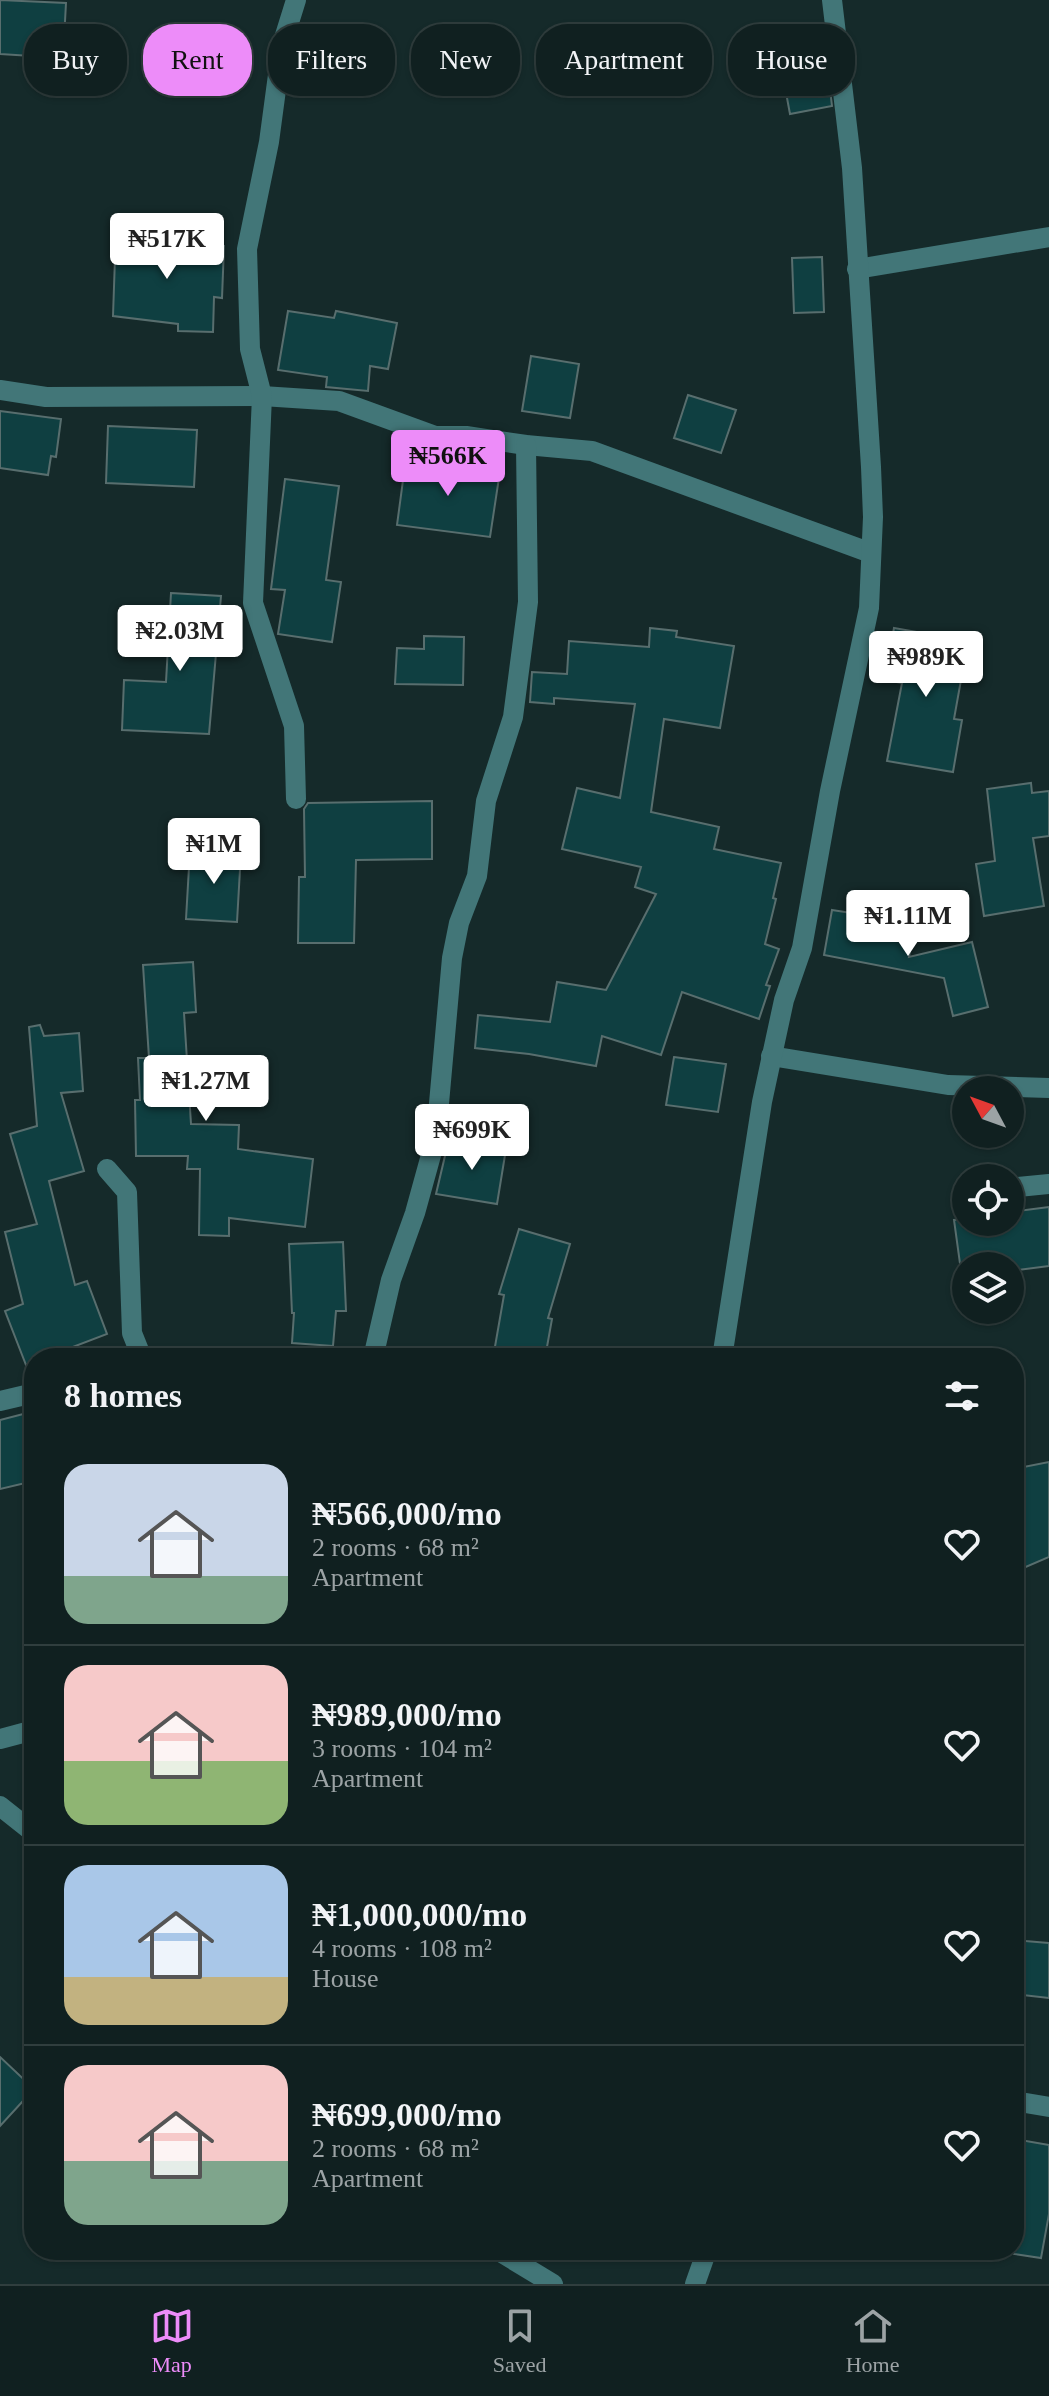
<!DOCTYPE html>
<meta charset="utf-8">
<style>
:root{--surface:#102020;--page:#192829;--text:#f1f3f6;--muted:#9ca3a5;--line:#303e3e;--accent:#ed8cf9}
body{margin:0;font-family:"Times New Roman",serif;background:var(--page);color:var(--text);height:100vh;display:flex;flex-direction:column;font-size:30px;white-space:nowrap}
*{box-sizing:border-box;margin:0}
p{font-size:26px;color:var(--muted)}
.icon{flex:none;width:44px;height:44px;fill:none;stroke:currentColor;stroke-width:2;stroke-linecap:round;stroke-linejoin:round}
.map{position:relative;flex:1;overflow:hidden}
.sheet{position:absolute;left:24px;top:1348px;width:1000px;height:912px;display:flex;flex-direction:column;background:var(--surface);border-radius:32px;box-shadow:0 2px 6px #0004,0 0 0 2px var(--line)}
.sheet>*{flex:none}
.top-card{position:absolute;left:24px;top:24px;width:1002px;height:72px;display:flex;gap:16px}
.needle{width:52px;rotate:311deg}
.controls{position:absolute;left:952px;top:1076px;display:grid;gap:16px}
.controls a{display:grid;place-items:center;width:72px;height:72px;border-radius:50%;background:var(--surface);box-shadow:0 2px 6px #0004,0 0 0 2px var(--line);font-size:40px}
.price{position:absolute;translate:-50% -68px;padding:0 18px;border-radius:8px;background:#fff;color:#222;font-size:26px;line-height:52px;filter:drop-shadow(0 2px 4px #0008)}
.price::after{content:'';position:absolute;left:50%;top:48px;width:24px;height:18px;margin-left:-12px;background:inherit;clip-path:polygon(0 0,100% 0,50% 100%)}
.price.current{background:var(--accent);color:#111}
ul{padding:0;list-style:none}
li{display:flex;align-items:center;gap:24px;height:200px;padding:0 40px}
li+li{border-top:2px solid var(--line)}
li span{display:grid;place-items:center;flex:none;width:224px;height:160px;border-radius:24px;color:#555}
li>.icon{margin-inline-start:auto}
span .icon{width:96px;height:96px;fill:#fffc;stroke-width:1}
li b{font-size:34px}
h2{display:flex;justify-content:space-between;align-items:center;height:96px;padding:0 40px;font-size:34px}
.pill{padding:0 28px;border-radius:32px;background:var(--surface);box-shadow:0 2px 6px #0004,0 0 0 2px var(--line);font-size:28px;line-height:72px}
.pill.current{background:var(--accent);color:#111}
.tab-bar{display:flex;justify-content:space-around;align-items:center;height:112px;border-top:2px solid var(--line);background:var(--surface);font-size:22px;color:var(--muted)}
.tab-bar a{display:grid;justify-items:center;gap:4px}
.tab-bar .current{color:var(--accent)}
.map>svg:first-child{display:block}
.building{fill:#0f3f41;stroke:#586e6e;stroke-width:2}
.lines{fill:none;stroke-linecap:round;stroke-linejoin:round}
.street{stroke:#427678;stroke-width:20}
</style>
<div class="map">
<svg width="1049" height="2284" viewBox="0 0 1049 2284">
<rect width="100%" height="100%" fill="#152a2a"/>
<g class="building">
<path d="M0,0l66,3 -3,55 -63,-4z"/>
<path d="M808,49l4,17 15,-1 5,41 -42,8 -11,-59z"/>
<path d="M116,231l48,6 -1,7 61,2 -2,52 -8,-1 -1,35 -35,-1v-7l-65,-8 2,-58h-2z"/>
<path d="M822,257l2,55 -30,1 -2,-55z"/>
<path d="M288,311l46,7 2,-7 61,12 -9,46 -18,-3 -2,25 -42,-4 1,-10 -49,-7z"/>
<path d="M531,356l48,8 -9,54 -48,-7z"/>
<path d="M688,395l48,15 -15,43 -47,-15z"/>
<path d="M0,411l61,8 -5,38 -5,-1 -3,19 -48,-7z"/>
<path d="M108,426l89,4 -3,57 -88,-4z"/>
<path d="M406,458l94,13 -10,66 -93,-12z"/>
<path d="M285,479l54,7 -13,94 15,2 -9,60 -54,-8 7,-44 -14,-1z"/>
<path d="M171,593l50,3 -12,138 -87,-4 2,-50 42,2z"/>
<path d="M650,628l27,3 -1,6 58,9 -14,82 -56,-9 -13,93 68,15 -5,22 67,14 -8,35 3,1 -11,45 14,5 -13,36 4,1 -11,33 -77,-27 -21,63 -59,-19 -6,30 -67,-12 -54,-6 3,-33 72,7 7,-40 49,8 50,-96 -21,-7 6,-20 -79,-18 15,-61 43,10 15,-94 -81,-6v6l-24,-2 2,-30 35,2 2,-33 80,6z"/>
<path d="M894,628l74,13 -14,78 8,1 -9,52 -66,-11 15,-78 -17,-3z"/>
<path d="M424,636l40,1 -1,48 -68,-1 2,-36 27,1z"/>
<path d="M1031,783l1,10 17,-2v45l-16,2 11,68 -60,10 -8,-52 19,-3 -8,-72z"/>
<path d="M432,801v58l-76,1 -2,83h-56l1,-66h6l-1,-68 4,-6z"/>
<path d="M190,850l51,2 -4,70 -51,-3z"/>
<path d="M832,910l39,6 -1,10 43,7 -4,24 63,-15 16,65 -35,9 -9,-38 -120,-23z"/>
<path d="M193,962l3,50 -12,1 7,111 48,1 -1,24 75,10 -8,68 -76,-9v18l-30,-1 1,-66h-13l1,-13h-52l-1,-56h5l-2,-42h11l-6,-93z"/>
<path d="M40,1025l4,11 35,-3 4,58 -22,2 23,78 -35,10 26,104 12,-4 20,53 -63,24h-10v4l-8,3 -21,-54 18,-7 -18,-72 32,-8 -27,-90 27,-8 -8,-99z"/>
<path d="M674,1057l52,7 -8,48 -52,-7z"/>
<path d="M449,1139l57,10 -9,55 -61,-10z"/>
<path d="M1049,1207v59l-39,5v-5h-44v12h-4l-8,-58 12,-1v3h44v-10z"/>
<path d="M519,1229l51,15 -22,74 4,1 -7,39h-52l11,-63 -5,-1z"/>
<path d="M343,1242l3,69h-10l-3,35 -41,-3 2,-30h-2l-3,-69z"/>
<path d="M31,1412l3,14v55l-34,8v-69z"/>
<path d="M1049,1462v95l-35,15v-103z"/>
<path d="M1014,1940l35,3v55l-35,-4z"/>
<path d="M0,2057l34,32 -34,37z"/>
<path d="M1014,2139l35,6v69l-8,44 -27,-4z"/>
</g>
<g class="lines">
<g class="street">
<path d="M857,269l192,-32"/>
<path d="M0,390l46,7 216,-1 77,5 96,35h31l60,9 66,6 279,102"/>
<path d="M296,799l-2,-73 -41,-123 9,-207 -12,-47 -3,-100 22,-107 13,-97 14,-45"/>
<path d="M771,1056l177,29 101,3"/>
<path d="M107,1169l20,23 5,141 10,25"/>
<path d="M1018,1187l31,-3"/>
<path d="M373,1358l18,-78 24,-67 21,-76 16,-179 7,-35 18,-47 9,-75 27,-84 15,-115 -2,-157"/>
<path d="M722,1358l40,-256 22,-102 18,-52 28,-157 39,-183 4,-91 -2,-50 -19,-299 -20,-168"/>
<path d="M0,1401l34,-8"/>
<path d="M0,1739l34,-9"/>
<path d="M0,1806l34,27"/>
<path d="M1014,2101l35,6"/>
<path d="M497,2250l56,34"/>
<path d="M695,2284l12,-34"/>
</g>
</g>
</svg>
<div class="controls">
<a><svg class="needle" viewBox="-14 -14 28 28"><path d="M0-13l5 13h-10z" fill="#e53935"/><path d="M0 13l5-13h-10z" fill="#9ca3a5"/></svg></a>
<a><svg class="icon" aria-label="locate" viewBox="0 0 24 24"><circle cx="12" cy="12" r="6"/><path d="M12 2v4M12 18v4M2 12h4M18 12h4"/></svg></a>
<a><svg class="icon" aria-label="layers" viewBox="0 0 24 24"><path d="M12 4l9 5-9 5-9-5zM3 14l9 5 9-5"/></svg></a>
</div>
<b class="price" style="left:167px;top:281px">₦517K</b>
<b class="price current" style="left:448px;top:498px">₦566K</b>
<b class="price" style="left:180px;top:673px">₦2.03M</b>
<b class="price" style="left:926px;top:699px">₦989K</b>
<b class="price" style="left:214px;top:886px">₦1M</b>
<b class="price" style="left:908px;top:958px">₦1.11M</b>
<b class="price" style="left:206px;top:1123px">₦1.27M</b>
<b class="price" style="left:472px;top:1172px">₦699K</b>
<div class="top-card">
<a class="pill">Buy</a>
<a class="pill current">Rent</a>
<a class="pill">Filters</a>
<a class="pill">New</a>
<a class="pill">Apartment</a>
<a class="pill">House</a>
</div>
<section class="sheet">
<h2>8 homes<svg class="icon" aria-label="filters" viewBox="0 0 24 24"><path d="M4 7h16M4 17h16"/><circle cx="9" cy="7" r="2"/><circle cx="15" cy="17" r="2"/></svg></h2>
<ul>
<li><span style="background:linear-gradient(#c9d6e8 70%,#7fa58c 0)"><svg class="icon" aria-label="home" viewBox="0 0 24 24"><path d="M3 11l9-7 9 7M6 9v11h12V9"/></svg></span><div><b>₦566,000/mo</b><p>2 rooms · 68 m²</p><p>Apartment</p></div><svg class="icon" aria-label="heart" viewBox="0 0 24 24"><path d="M12 20l-8-8c-3-5 5-10 8-4 3-6 11-1 8 4z"/></svg></li>
<li><span style="background:linear-gradient(#f6c9c9 60%,#8fb573 0)"><svg class="icon" aria-label="home" viewBox="0 0 24 24"><path d="M3 11l9-7 9 7M6 9v11h12V9"/></svg></span><div><b>₦989,000/mo</b><p>3 rooms · 104 m²</p><p>Apartment</p></div><svg class="icon" aria-label="heart" viewBox="0 0 24 24"><path d="M12 20l-8-8c-3-5 5-10 8-4 3-6 11-1 8 4z"/></svg></li>
<li><span style="background:linear-gradient(#a9c7e8 70%,#c2b280 0)"><svg class="icon" aria-label="home" viewBox="0 0 24 24"><path d="M3 11l9-7 9 7M6 9v11h12V9"/></svg></span><div><b>₦1,000,000/mo</b><p>4 rooms · 108 m²</p><p>House</p></div><svg class="icon" aria-label="heart" viewBox="0 0 24 24"><path d="M12 20l-8-8c-3-5 5-10 8-4 3-6 11-1 8 4z"/></svg></li>
<li><span style="background:linear-gradient(#f6c9c9 60%,#7fa58c 0)"><svg class="icon" aria-label="home" viewBox="0 0 24 24"><path d="M3 11l9-7 9 7M6 9v11h12V9"/></svg></span><div><b>₦699,000/mo</b><p>2 rooms · 68 m²</p><p>Apartment</p></div><svg class="icon" aria-label="heart" viewBox="0 0 24 24"><path d="M12 20l-8-8c-3-5 5-10 8-4 3-6 11-1 8 4z"/></svg></li>
</ul>
</section>
</div>
<nav class="tab-bar">
<a class="current"><svg class="icon" aria-label="map" viewBox="0 0 24 24"><path d="M3 6l6-2 6 2 6-2v14l-6 2-6-2-6 2zM9 4v14M15 6v14"/></svg>Map</a>
<a><svg class="icon" aria-label="saved" viewBox="0 0 24 24"><path d="M7 4h10v16l-5-4-5 4z"/></svg>Saved</a>
<a><svg class="icon" aria-label="home" viewBox="0 0 24 24"><path d="M3 11l9-7 9 7M6 9v11h12V9"/></svg>Home</a>
</nav>
